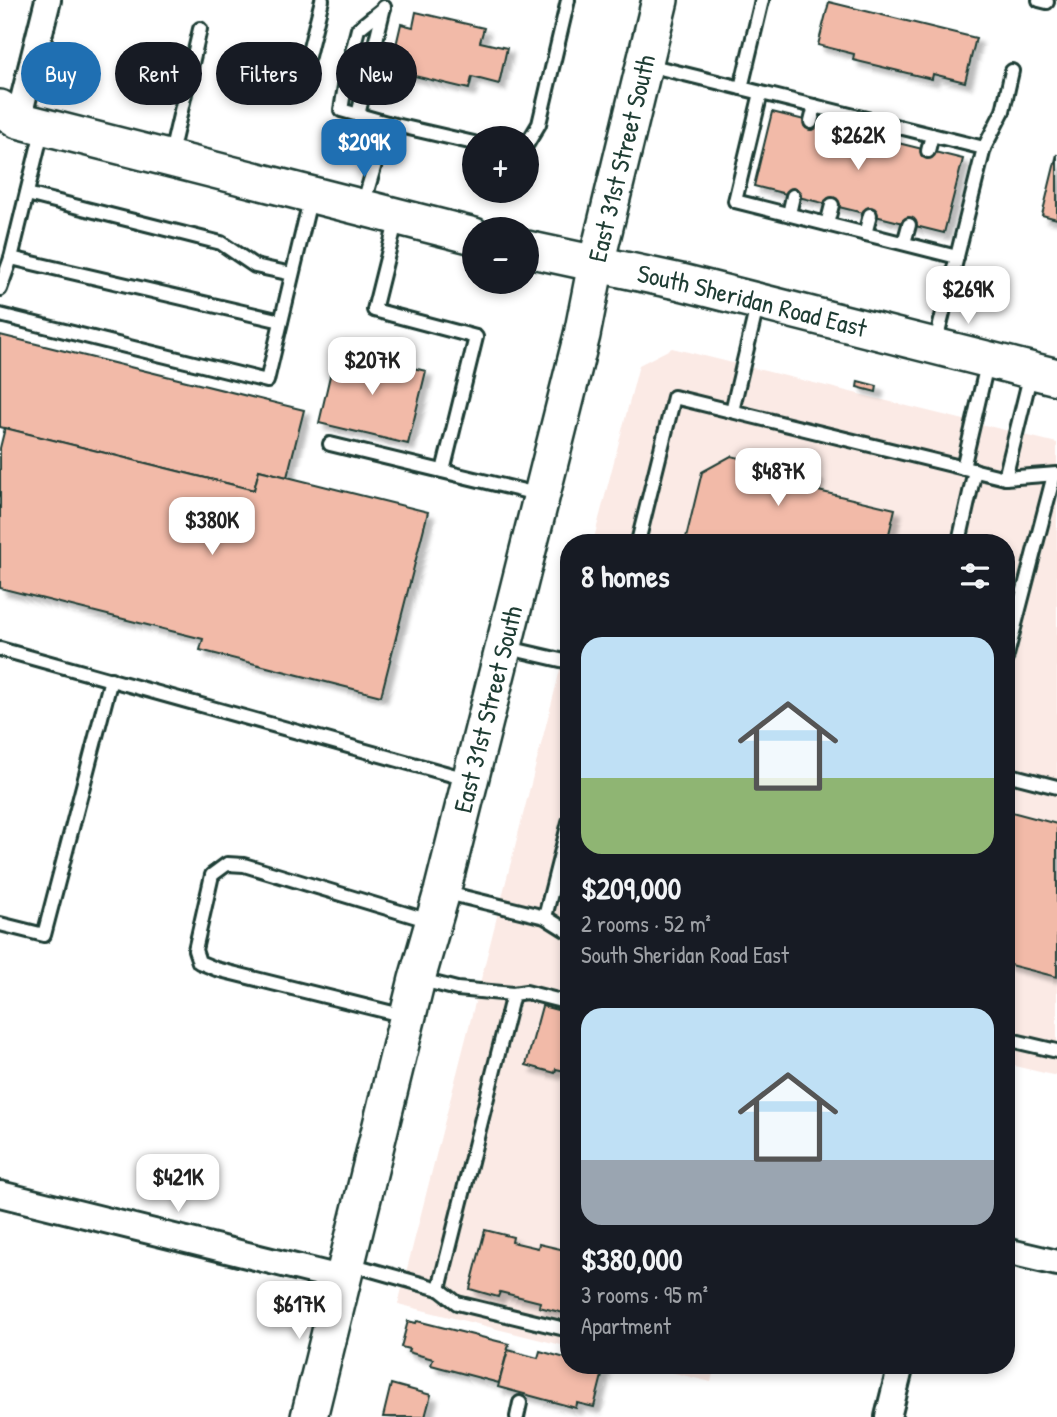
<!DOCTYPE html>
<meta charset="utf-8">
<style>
:root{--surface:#171b24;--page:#242831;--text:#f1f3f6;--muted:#9ea1a6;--accent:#1f6fb2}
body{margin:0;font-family:"Patrick Hand",sans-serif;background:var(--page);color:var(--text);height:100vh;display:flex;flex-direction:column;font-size:26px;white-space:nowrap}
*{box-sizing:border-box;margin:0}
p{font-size:23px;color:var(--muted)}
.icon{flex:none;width:38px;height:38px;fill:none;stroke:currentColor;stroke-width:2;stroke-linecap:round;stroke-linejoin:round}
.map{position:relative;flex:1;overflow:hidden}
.details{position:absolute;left:560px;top:534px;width:455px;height:840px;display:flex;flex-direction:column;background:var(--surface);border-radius:28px;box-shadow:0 4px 10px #0003}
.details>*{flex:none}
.banner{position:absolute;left:21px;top:42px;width:434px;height:63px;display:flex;gap:14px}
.buttons{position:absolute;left:462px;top:126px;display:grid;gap:14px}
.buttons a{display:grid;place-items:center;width:77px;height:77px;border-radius:50%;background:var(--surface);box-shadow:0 4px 10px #0003;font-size:35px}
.price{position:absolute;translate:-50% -60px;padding:0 16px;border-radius:14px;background:#fff;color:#222;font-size:23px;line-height:46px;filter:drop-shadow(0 2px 4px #0008)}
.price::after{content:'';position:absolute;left:50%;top:42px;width:21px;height:16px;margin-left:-10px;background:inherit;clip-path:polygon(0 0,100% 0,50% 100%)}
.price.current{background:var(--accent);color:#fff}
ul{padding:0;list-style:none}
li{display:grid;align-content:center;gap:14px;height:371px;padding:0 21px}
li span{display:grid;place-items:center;height:217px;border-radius:21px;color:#555}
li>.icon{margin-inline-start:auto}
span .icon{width:126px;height:126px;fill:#fffc;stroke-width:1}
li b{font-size:30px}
h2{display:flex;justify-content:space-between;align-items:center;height:84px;padding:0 21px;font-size:30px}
.pill{padding:0 24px;border-radius:32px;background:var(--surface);box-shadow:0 4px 10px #0003;font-size:24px;line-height:63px}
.pill.current{background:var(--accent);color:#fff}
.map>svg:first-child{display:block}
.built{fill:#fbeae5}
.building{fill:#f2baa8;stroke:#1f3d34;stroke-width:2;filter:url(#shadow)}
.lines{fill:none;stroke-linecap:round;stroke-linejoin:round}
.lane-casing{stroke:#1f3d34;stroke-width:18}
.street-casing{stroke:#1f3d34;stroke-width:30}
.secondary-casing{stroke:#1f3d34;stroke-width:40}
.lane{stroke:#fff;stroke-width:12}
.street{stroke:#fff;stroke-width:24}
.secondary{stroke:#fff;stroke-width:35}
.labels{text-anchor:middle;stroke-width:7;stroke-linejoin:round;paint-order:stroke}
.street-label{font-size:26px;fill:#1f3d34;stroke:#fff}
</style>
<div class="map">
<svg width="1057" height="1417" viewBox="0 0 1057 1417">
<defs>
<filter id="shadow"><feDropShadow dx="6" dy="6" stdDeviation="2" flood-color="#0004"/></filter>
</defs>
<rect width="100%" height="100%" fill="#fff"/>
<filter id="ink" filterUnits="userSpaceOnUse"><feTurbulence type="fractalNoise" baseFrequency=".0143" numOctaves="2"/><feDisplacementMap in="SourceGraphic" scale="14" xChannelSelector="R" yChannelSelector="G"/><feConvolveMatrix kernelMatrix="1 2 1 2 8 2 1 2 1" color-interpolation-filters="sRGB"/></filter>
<g filter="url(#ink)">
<g class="built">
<path d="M672,348l385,95v633l-51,-12v-522h-413l46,-177z"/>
<path d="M569,635v712l-171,-43z"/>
<path d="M642,1365h73l-4,17z"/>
</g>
<g class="building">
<path d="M829,2l147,36 -11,44 -32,-8 -1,5 -79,-19 1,-6 -36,-9z"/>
<path d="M416,12l68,16 -4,14 27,6 -8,36 -27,-7 -3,12 -67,-16 4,-16 -12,-3 7,-30 12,3z"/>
<path d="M772,112l191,47 -19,74 -190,-47z"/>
<path d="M1057,154v65l-15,-4z"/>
<path d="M0,335l304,75 -17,67 -28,-7 -5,20 -254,-63z"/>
<path d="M336,350l90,21 -18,73 -89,-21z"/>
<path d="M858,381l19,5 -1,6 -19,-5z"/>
<path d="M5,428l249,62 5,-20 169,42 -47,184 -181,-46 3,-11 -203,-51v-140z"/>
<path d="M731,456l86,20 -3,14 81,19 -8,33h-202l17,-70z"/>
<path d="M1008,811l49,13v153l-51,-13z"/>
<path d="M542,1006l27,7v59l-13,-3 -1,4 -29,-8z"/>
<path d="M485,1230l28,7 -1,5 26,6 1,-4 30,7 -1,63 -29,-7 1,-5 -40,-10 -2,5 -28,-8z"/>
<path d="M408,1321l8,2 1,-2 92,23 -10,39 -68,-18 2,-6 -25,-7 1,-3 -8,-2z"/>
<path d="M508,1350l30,8 2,-7 29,8v6h25l10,3 -10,39 -17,-4 -1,5 -78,-21z"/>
<path d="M391,1384l40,11 -6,22h-42z"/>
</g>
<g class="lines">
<defs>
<g id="lane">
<path d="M1039,0l8,2"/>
<path d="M384,8l-26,21 -10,39 -7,42 46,13"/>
<path d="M308,56l14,-56"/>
<path d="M648,65l336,83 -49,197"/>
<path d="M741,88l21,-88"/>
<path d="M761,93l-26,108 222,56"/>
<path d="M358,115l26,-108"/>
<path d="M811,122l4,-16"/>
<path d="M851,131l3,-15"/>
<path d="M889,141l3,-15"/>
<path d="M527,144l12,-20 29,-124"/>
<path d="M984,148l19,-37 9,-40"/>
<path d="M928,151l4,-16"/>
<path d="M170,158l30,-129"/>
<path d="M27,194l194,49 34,23 37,8"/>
<path d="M363,205l24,-82 87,20"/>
<path d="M789,214l4,-18"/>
<path d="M397,218l-23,92 102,27 -33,134"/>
<path d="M827,224l5,-19"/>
<path d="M865,234l5,-19"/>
<path d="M904,243l5,-18"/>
<path d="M11,258l270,63"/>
<path d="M0,289l11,-31 32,-131"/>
<path d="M0,315l267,66 44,-185"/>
<path d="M732,411l26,-109"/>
<path d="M330,444l211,51"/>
<path d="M963,468l25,-108"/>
<path d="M1005,478l26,-105"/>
<path d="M638,542l36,-145 331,81 52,-4"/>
<path d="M959,542l16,-72"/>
<path d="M504,647l65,15"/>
<path d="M0,649l470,131"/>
<path d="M1006,659l48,-184"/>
<path d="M1006,774l51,13"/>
<path d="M443,892l102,25 24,15"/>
<path d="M545,917l24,-95"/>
<path d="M0,924l44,11 67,-256"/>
<path d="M513,994l13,-2 43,11"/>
<path d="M405,1016l-189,-47 -17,-7 -4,-12 17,-75 15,-11 17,1 186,56"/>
<path d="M1006,1039l51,12"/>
<path d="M350,1264l89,25 74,-295 -56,-5 -39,-10"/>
<path d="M439,1289l18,14 112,27"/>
<path d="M517,1417l3,-14"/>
</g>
<g id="street">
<path d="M18,120l30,-120"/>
<path d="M0,1194l344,85"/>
<path d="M1006,1251l51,12"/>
<path d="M888,1417l13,-52"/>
</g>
<g id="secondary">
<path d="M0,108l18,12 456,116"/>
<path id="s1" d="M527,249l154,33 376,95"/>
<path id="s2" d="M309,1417l108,-438 25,-87 140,-557 14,-71 64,-264"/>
</g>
</defs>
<use href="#lane" class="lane-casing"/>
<use href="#street" class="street-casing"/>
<use href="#secondary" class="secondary-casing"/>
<use href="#lane" class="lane"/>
<use href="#street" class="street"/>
<use href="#secondary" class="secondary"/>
</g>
</g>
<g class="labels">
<g class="street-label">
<text dy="9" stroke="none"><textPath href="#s2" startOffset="1297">East 31st Street South</textPath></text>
<text dy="9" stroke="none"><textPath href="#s1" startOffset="231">South Sheridan Road East</textPath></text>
<text dy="9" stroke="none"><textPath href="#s2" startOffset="730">East 31st Street South</textPath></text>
</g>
</g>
</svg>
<div class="buttons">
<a>+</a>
<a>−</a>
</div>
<b class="price" style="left:858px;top:172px">$262K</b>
<b class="price current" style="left:364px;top:179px">$209K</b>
<b class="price" style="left:968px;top:326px">$269K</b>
<b class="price" style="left:372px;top:397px">$207K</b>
<b class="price" style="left:778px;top:508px">$487K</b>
<b class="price" style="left:212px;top:557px">$380K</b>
<b class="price" style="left:178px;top:1214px">$421K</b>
<b class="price" style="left:299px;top:1341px">$617K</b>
<div class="banner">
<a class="pill current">Buy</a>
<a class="pill">Rent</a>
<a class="pill">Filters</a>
<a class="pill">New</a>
</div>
<section class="details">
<h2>8 homes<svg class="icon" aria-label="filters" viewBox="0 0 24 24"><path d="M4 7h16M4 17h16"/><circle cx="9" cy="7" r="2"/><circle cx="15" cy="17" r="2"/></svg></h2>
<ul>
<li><span style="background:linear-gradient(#bfe0f5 65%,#8fb573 0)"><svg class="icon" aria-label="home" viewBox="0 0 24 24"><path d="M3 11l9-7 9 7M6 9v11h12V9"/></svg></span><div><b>$209,000</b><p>2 rooms · 52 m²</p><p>South Sheridan Road East</p></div></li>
<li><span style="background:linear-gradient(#bfe0f5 70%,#9aa5b1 0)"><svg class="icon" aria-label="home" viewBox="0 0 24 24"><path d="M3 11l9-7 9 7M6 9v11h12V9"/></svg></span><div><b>$380,000</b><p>3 rooms · 95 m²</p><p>Apartment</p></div></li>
</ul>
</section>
</div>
